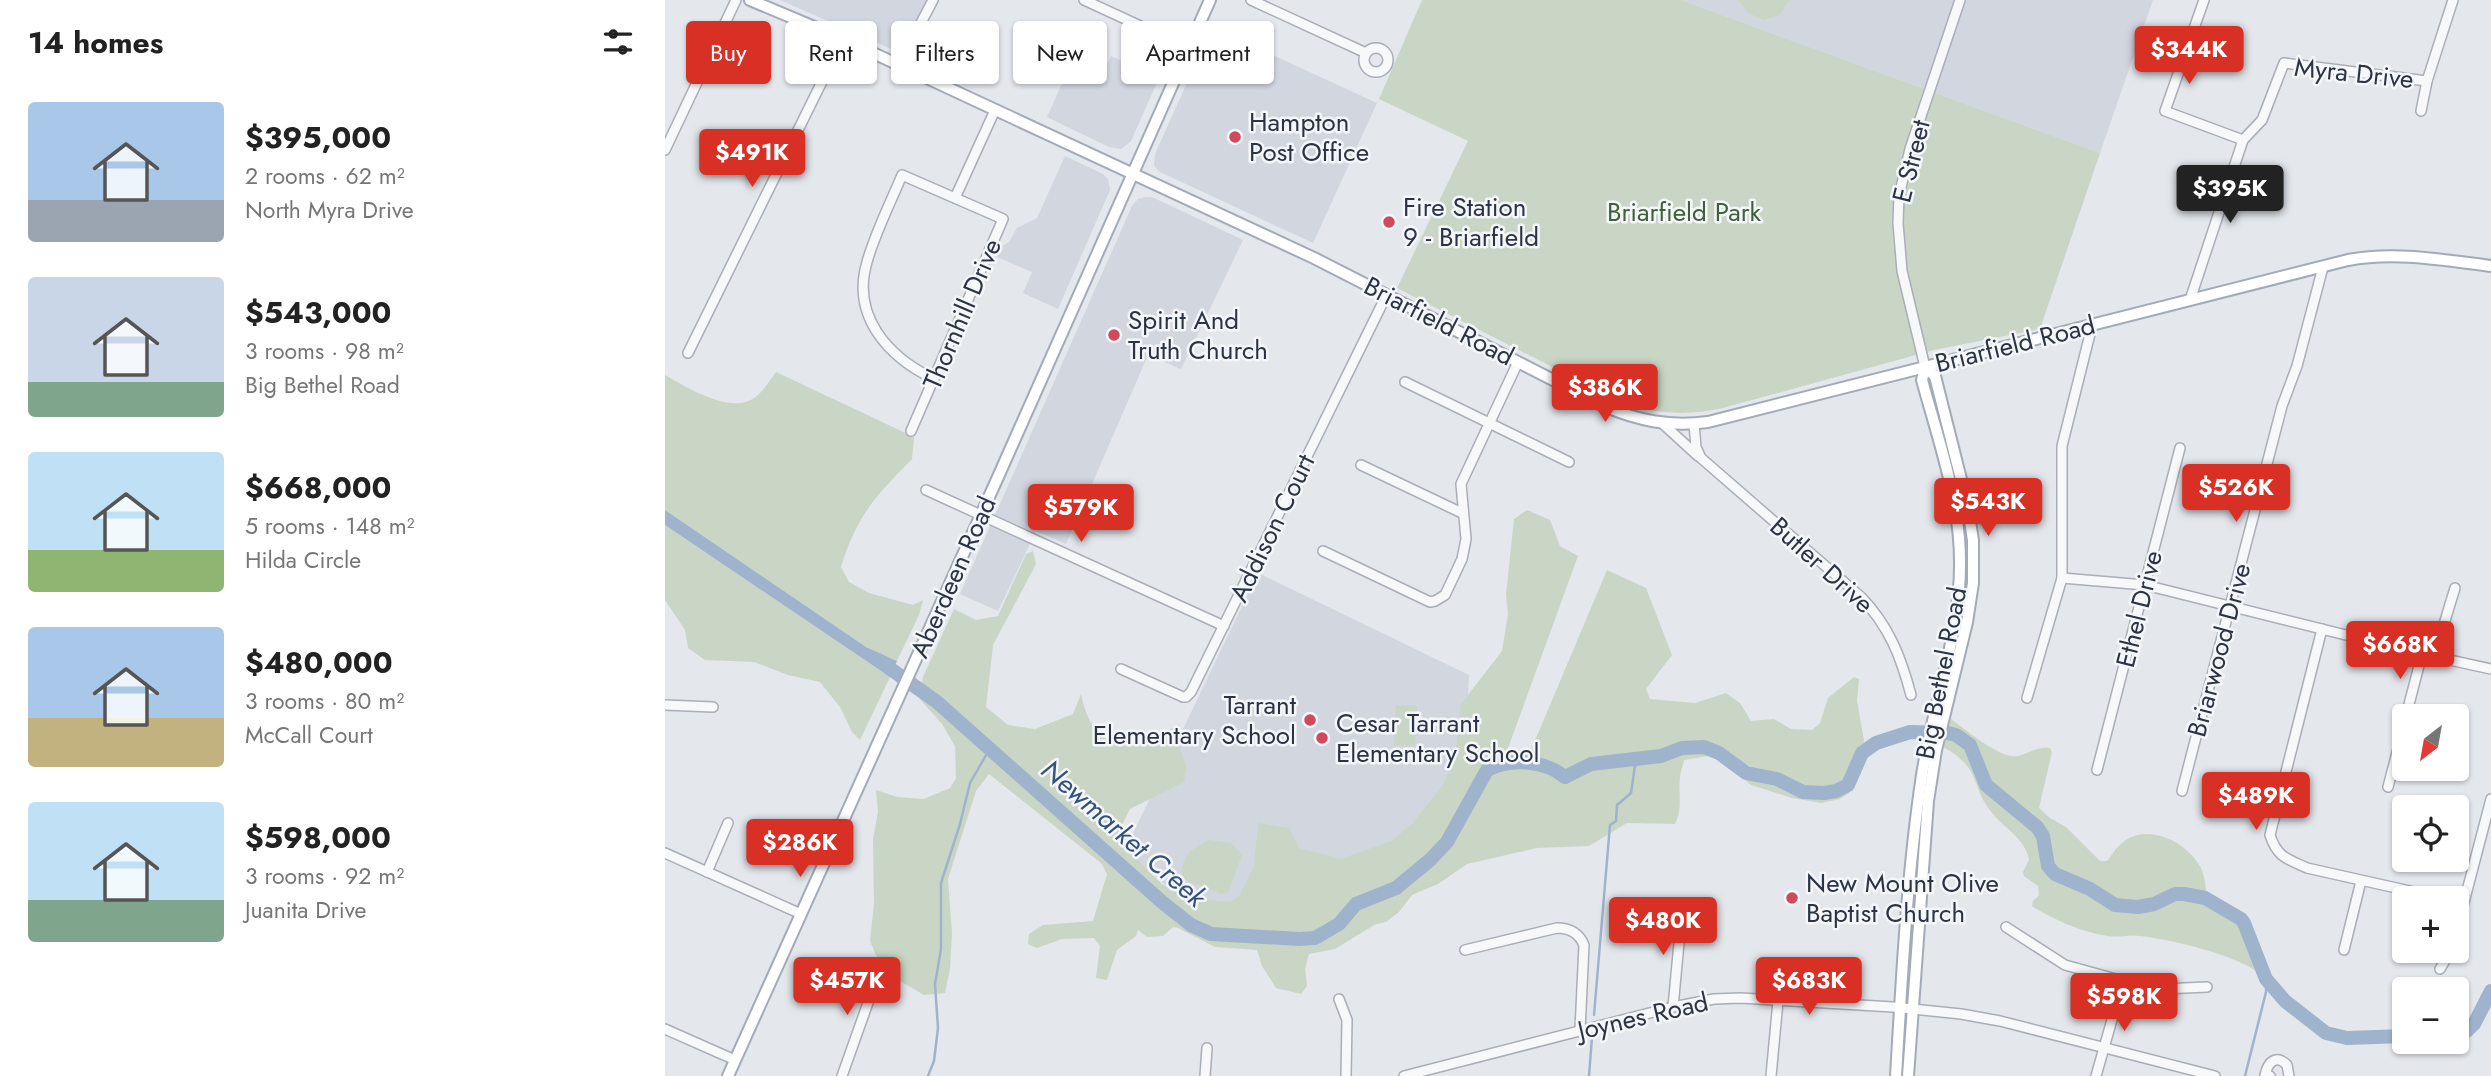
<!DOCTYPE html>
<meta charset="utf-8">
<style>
:root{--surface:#fff;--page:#f6f6f6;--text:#222;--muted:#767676;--accent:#d93025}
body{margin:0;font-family:Jost,sans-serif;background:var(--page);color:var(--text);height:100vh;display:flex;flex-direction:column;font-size:26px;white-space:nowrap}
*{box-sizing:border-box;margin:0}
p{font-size:23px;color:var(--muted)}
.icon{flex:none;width:38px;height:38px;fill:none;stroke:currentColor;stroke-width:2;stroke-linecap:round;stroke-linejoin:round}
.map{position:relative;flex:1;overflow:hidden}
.sheet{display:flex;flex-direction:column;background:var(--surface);width:665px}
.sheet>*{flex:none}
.banner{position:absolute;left:21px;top:21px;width:665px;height:63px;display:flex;gap:14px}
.needle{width:46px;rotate:211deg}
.buttons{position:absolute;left:1727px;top:704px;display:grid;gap:14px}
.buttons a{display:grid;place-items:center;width:77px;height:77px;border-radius:7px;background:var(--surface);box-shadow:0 2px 5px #0004;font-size:35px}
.price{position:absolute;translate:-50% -60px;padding:0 16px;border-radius:7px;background:var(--accent);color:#fff;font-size:23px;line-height:46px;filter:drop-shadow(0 2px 4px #0008)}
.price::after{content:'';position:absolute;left:50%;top:42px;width:21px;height:16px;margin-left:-10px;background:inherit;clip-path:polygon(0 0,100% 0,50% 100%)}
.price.selected{background:#222;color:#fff}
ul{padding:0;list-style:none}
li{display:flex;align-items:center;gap:21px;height:175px;padding:0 28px}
li span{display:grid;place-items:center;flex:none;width:196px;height:140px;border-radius:7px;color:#555}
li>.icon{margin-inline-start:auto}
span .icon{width:84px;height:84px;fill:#fffc;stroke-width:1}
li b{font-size:30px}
h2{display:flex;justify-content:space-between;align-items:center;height:84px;padding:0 28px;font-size:30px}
.tag{padding:0 24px;border-radius:7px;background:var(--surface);box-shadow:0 2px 5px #0004;font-size:24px;line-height:63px}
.tag.selected{background:var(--accent);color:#fff}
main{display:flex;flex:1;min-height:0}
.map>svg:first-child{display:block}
.built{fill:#d2d6de}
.green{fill:#c9d6c5}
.water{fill:#9fb4cc}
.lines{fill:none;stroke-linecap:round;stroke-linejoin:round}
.stream{stroke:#9fb4cc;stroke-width:2.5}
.river{stroke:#9fb4cc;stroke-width:14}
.minor-casing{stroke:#a9aeb7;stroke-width:12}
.major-casing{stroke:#a3abb8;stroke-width:14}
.minor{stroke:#f7f8fa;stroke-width:9}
.major{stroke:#fff;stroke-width:10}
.poi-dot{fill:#d1495b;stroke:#f4f6f9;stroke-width:2.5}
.labels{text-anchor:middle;stroke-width:5;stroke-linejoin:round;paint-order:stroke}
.street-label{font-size:26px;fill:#2b3445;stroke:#f4f6f9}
.poi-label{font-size:26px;fill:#2b3445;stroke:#f4f6f9;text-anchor:start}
.park-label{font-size:26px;fill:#3f6138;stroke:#f4f6f9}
.water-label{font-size:28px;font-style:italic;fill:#34527a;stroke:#f4f6f9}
</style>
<main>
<section class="sheet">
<h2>14 homes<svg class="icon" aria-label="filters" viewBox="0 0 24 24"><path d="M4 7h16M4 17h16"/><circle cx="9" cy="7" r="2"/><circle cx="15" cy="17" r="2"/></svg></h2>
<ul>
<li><span style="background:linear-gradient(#a9c7e8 70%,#9aa5b1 0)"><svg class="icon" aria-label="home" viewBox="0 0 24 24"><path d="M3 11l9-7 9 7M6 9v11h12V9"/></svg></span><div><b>$395,000</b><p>2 rooms · 62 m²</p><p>North Myra Drive</p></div></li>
<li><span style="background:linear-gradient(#c9d6e8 75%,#7fa58c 0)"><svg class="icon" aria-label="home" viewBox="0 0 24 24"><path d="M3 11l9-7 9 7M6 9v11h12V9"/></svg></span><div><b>$543,000</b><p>3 rooms · 98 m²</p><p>Big Bethel Road</p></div></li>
<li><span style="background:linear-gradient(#bfe0f5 70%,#8fb573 0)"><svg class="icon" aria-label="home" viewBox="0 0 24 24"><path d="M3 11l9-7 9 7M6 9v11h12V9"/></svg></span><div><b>$668,000</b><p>5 rooms · 148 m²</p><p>Hilda Circle</p></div></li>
<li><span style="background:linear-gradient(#a9c7e8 65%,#c2b280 0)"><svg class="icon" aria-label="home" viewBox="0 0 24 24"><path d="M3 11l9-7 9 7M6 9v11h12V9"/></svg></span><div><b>$480,000</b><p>3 rooms · 80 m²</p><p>McCall Court</p></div></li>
<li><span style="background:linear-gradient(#bfe0f5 70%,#7fa58c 0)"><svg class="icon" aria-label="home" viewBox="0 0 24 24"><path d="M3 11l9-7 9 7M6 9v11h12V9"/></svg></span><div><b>$598,000</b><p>3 rooms · 92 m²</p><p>Juanita Drive</p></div></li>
</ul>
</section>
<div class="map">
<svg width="1826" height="1076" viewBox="0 0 1826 1076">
<rect width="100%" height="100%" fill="#e4e7ec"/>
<g class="built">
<path d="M115,0h147l-24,47 -7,4z"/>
<path d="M1016,0h472l-53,153z"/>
<path d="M547,27l165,76 -64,140 -153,-71 -6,-6 1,-12z"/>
<path d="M446,56l48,22 -28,63 -10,8 -12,-2 -62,-30 22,-49 30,14z"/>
<path d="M400,156l38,18 5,5 2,11 -52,119 -35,-16 9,-21 -35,-15 5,-11 7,-4 8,-14 20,-10z"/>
<path d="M481,197h6l91,43 -62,129 -33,-14 -82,189 -30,-13 -38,80 -38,-17 172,-388 6,-7z"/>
<path d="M593,573l211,102 -4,78 -47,80 -212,87 -81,-70z"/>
</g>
<g class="green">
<path d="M757,0h259l419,153 -60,176 -106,21 -211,58c-39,8 -59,6 -98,-4l-228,-116 71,-147 -89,-42z"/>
<path d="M1073,0h52l-11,15 -15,5 -16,-7z"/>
<path d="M111,372l138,65 -2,22c-37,38 -55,56 -71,108l8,15 20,11 44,12 10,-5 -4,15 -22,46 -31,-14 -201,-137v-135c21,12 66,40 89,23 9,-6 16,-18 22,-26z"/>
<path d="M862,510l23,10 10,26 18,10 -71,195 16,5 8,-6 76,-180 39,18 26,67 -26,34 4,10 45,4 31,-10 14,10 11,18 23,-2 17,10 21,1 8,-7 8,-25 26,-21 5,2 -2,22 7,39 -3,27 -12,26 -9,6 -19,4 -29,-5 -41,-13 -24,-20 -17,-9 -26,4c-1,6 -4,12 -4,18 -2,16 3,30 -5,46l-48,-1 -38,23 -52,2 -70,16 -29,20 -26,11 -13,17 -13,10 -10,2 -41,25 -26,5 -4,15 2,17 -6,8 -25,-6 -14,-22 -5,-16 -42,-3 -37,-19 -5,-1 -10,9 -16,1 -9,-7 -2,6 -19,14 -10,30 -11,-2 4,-32 -6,-8 -32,1 -25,9 -9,-4 1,-10 14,-9 50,-4 14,-47 -6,-11 -112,-89 -13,17 -28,88 4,54 -2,36 -5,24 -21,2 -41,-24 -13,-30 4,-37 -1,-65 5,-27 -2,-22 21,7 27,2 26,-11 6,-10 -1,-32 -13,-22 -23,-26 4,-21 31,-68 22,11 22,-4 28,-62 7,-3 3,13 -43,81 -7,62 22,18 27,4 38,-15 8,-20c14,66 50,52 99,31v23l6,18 -2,16 -54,27 -10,20 2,16 40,39 25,14 43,4 9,-6 15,-30 4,-43 31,5 10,20 42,11 50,-18 21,-17 30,-38 12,-23 7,-59 41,-53 6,-37 -2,-19 8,-76z"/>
<path d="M0,525l225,152 -30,63 -8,-8 -12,-25 -20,-25 -32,-7 -34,-13 -49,-2 -17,-12 -3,-18 -20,-30z"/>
<path d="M731,705l21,1 -2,40 -21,-1z"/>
<path d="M1286,719c14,10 50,41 67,37 12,-3 19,-10 32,-8l2,4 -13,56 11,10 16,9 34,34h7c5,-5 8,-13 14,-17 24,-23 66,-3 80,24 5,10 5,26 7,38l34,21 17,46c-26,-19 -86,-33 -119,-37 -10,-2 -21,2 -32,0 -27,-4 -54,-16 -76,-30l1,-5 6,-6 -1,-9 -14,-10 -1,-4 6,-12c-4,-22 -23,-30 -37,-47 -22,-27 -10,-45 -49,-66z"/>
<path d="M544,840l22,3 11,12 -14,37 -7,2 -40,-16c2,-24 8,-28 28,-38z"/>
</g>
<path class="water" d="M0,510l201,137 31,14 -7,16 -225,-152z"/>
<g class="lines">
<g class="stream">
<path d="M929,1015l16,-190 6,-4 1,-16 14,-12 5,-34"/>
<path d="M263,1076l6,-15 4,-33 -3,-44 6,-35v-66l19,-59 10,-41 19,-33"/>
<path d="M924,1076l3,-39"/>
<path d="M1580,1076l21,-84v-13"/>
</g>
<g class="river">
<path d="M213,660l59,42 225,200 29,23 20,9 88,5 16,-1 24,-14 17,-20 40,-16 34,-28 17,-18 40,-72c23,-12 57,-10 78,7l26,-13 70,-8 21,-8 22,-1 15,6 27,20 31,6 26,13 21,1 12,-2 12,-6 14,-32 14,-10 34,-11 38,1 8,2 14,10 16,40 51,42 6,9 5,30 7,8 35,15 25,16 23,2 16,-3 21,-10h9l21,4 36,21 3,4 22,56 19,22 41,32 21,5 58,-2"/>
<path d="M1792,1040l17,-16 17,-33"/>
<path d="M1773,1041h17"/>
</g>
<defs>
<g id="minor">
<path d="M419,0l104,48"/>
<path d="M586,0l115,53"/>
<path d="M1539,0l-39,111 78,29"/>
<circle cx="711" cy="60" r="12"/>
<path d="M234,65l34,-65"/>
<path d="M1756,111l6,-30 26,-81"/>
<path d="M0,150l71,-150"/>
<path d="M290,198l40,-88"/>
<path d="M1525,300l53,-160 19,-20 22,-57 143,18"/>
<path d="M23,353l155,-314"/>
<path d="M1260,367l-23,-96 -4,-48 1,-27 11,-47 50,-149"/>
<path d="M740,382l164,80"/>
<path d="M998,424l35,32"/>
<path d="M1029,424l2,23 5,11 160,139c28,29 40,60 50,98"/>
<path d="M246,431l92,-212 -101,-44c-12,29 -27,58 -35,87 -16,54 21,95 67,117"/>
<path d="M696,465l101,48"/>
<path d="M261,490l298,136"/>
<path d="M658,551l107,51 5,-1 10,-6 17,-36 4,-20 -5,-55 57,-122"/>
<path d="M1397,578l83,7 277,69 69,15"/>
<path d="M1657,629l-52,206c7,22 17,24 37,33l134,30"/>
<path d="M1769,657l21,-69"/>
<path d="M456,669l62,28h3l5,-5 196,-398"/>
<path d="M1362,698l35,-120v-132l30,-120"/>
<path d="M0,705l48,2"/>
<path d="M1741,716l16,-62"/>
<path d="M1432,770l83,-322"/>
<path d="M1723,787l17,-65"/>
<path d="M1517,791l100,-385 15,-40 26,-99"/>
<path d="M0,853l136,61"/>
<path d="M42,872l21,-49"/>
<path d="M1341,927l59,38 58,16 40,8 44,-2"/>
<path d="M1792,929l34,-130"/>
<path d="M800,950l92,-22c13,0 22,5 27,17l-4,85"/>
<path d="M1679,950l17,-69"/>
<path d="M1775,969l11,-19"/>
<path d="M674,999l8,21 -1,56"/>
<path d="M1008,1007l9,-96"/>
<path d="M0,1029l70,31"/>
<path d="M177,1076l38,-107"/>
<path d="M540,1076l2,-28"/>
<path d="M739,1076l269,-69 41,-8 26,-1 153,9 68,7 39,7 215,55"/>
<path d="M1106,1076l7,-75"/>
<path d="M1431,1076l27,-95"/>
<path d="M1605,1076l-5,-1c3,-13 11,-21 22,-10l2,11"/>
</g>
<g id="major">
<path d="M85,0l93,39 471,219 290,148c35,15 66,21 104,16l640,-162c47,-9 95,0 143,6"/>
<path d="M63,1076l270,-599 212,-477"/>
<path d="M1231,1076c6,-101 11,-201 26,-301 11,-71 39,-142 38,-214 0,-61 -22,-122 -38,-181l3,-13"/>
<path d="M1243,1076l20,-275 8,-51 31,-128 6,-39v-43l-6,-37 -32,-127 -10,-9"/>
</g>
</defs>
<use href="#minor" class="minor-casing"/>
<use href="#major" class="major-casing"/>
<use href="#minor" class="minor"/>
<use href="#major" class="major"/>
</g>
<g class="poi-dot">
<circle cx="570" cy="137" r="7"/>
<circle cx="724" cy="222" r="7"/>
<circle cx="449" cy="335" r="7"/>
<circle cx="645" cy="720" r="7"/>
<circle cx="657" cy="738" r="7"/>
<circle cx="1127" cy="898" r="7"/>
</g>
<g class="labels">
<g class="street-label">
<text transform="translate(1689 73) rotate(6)" y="9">Myra Drive</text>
<text transform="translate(1246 161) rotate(-76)" y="9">E Street</text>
<text transform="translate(297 314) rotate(-67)" y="9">Thornhill Drive</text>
<text transform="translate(774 321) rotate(27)" y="9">Briarfield Road</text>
<text transform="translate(1350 344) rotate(-14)" y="9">Briarfield Road</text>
<text transform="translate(607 528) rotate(-64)" y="9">Addison Court</text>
<text transform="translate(1157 565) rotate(42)" y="9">Butler Drive</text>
<text transform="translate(288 577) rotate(-66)" y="9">Aberdeen Road</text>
<text transform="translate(1474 609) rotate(-76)" y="9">Ethel Drive</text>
<text transform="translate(1554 650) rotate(-75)" y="9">Briarwood Drive</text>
<text transform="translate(1276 673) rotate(-79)" y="9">Big Bethel Road</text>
<text transform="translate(978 1016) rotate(-13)" y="9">Joynes Road</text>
</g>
<g class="poi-label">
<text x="584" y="131">Hampton<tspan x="584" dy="30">Post Office</tspan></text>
<text x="738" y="216">Fire Station<tspan x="738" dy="30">9 - Briarfield</tspan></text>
<text x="463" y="329">Spirit And<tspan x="463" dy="30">Truth Church</tspan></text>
<text x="631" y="714" text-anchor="end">Tarrant<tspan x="631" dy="30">Elementary School</tspan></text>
<text x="671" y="732">Cesar Tarrant<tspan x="671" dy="30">Elementary School</tspan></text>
<text x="1141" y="892">New Mount Olive<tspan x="1141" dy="30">Baptist Church</tspan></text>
</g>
<g class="park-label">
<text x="1019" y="221">Briarfield Park</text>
</g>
<g class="water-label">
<text transform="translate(459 833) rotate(41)" y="10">Newmarket Creek</text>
</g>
</g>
</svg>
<div class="buttons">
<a><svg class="needle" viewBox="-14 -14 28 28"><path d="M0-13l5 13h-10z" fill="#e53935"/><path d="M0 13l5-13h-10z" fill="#767676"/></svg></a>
<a><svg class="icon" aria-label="locate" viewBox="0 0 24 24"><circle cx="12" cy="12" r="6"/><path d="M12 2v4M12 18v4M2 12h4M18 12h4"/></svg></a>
<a>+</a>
<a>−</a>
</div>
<b class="price" style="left:1524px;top:86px">$344K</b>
<b class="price" style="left:87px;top:189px">$491K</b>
<b class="price selected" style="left:1565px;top:225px">$395K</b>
<b class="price" style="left:940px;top:424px">$386K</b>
<b class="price" style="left:1571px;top:524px">$526K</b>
<b class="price" style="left:1323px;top:538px">$543K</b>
<b class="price" style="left:416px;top:544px">$579K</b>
<b class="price" style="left:1735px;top:681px">$668K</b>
<b class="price" style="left:1591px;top:832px">$489K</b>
<b class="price" style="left:135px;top:879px">$286K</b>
<b class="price" style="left:998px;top:957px">$480K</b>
<b class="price" style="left:182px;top:1017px">$457K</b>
<b class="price" style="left:1144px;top:1017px">$683K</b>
<b class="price" style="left:1459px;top:1033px">$598K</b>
<div class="banner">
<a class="tag selected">Buy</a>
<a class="tag">Rent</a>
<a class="tag">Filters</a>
<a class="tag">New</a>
<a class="tag">Apartment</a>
</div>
</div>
</main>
